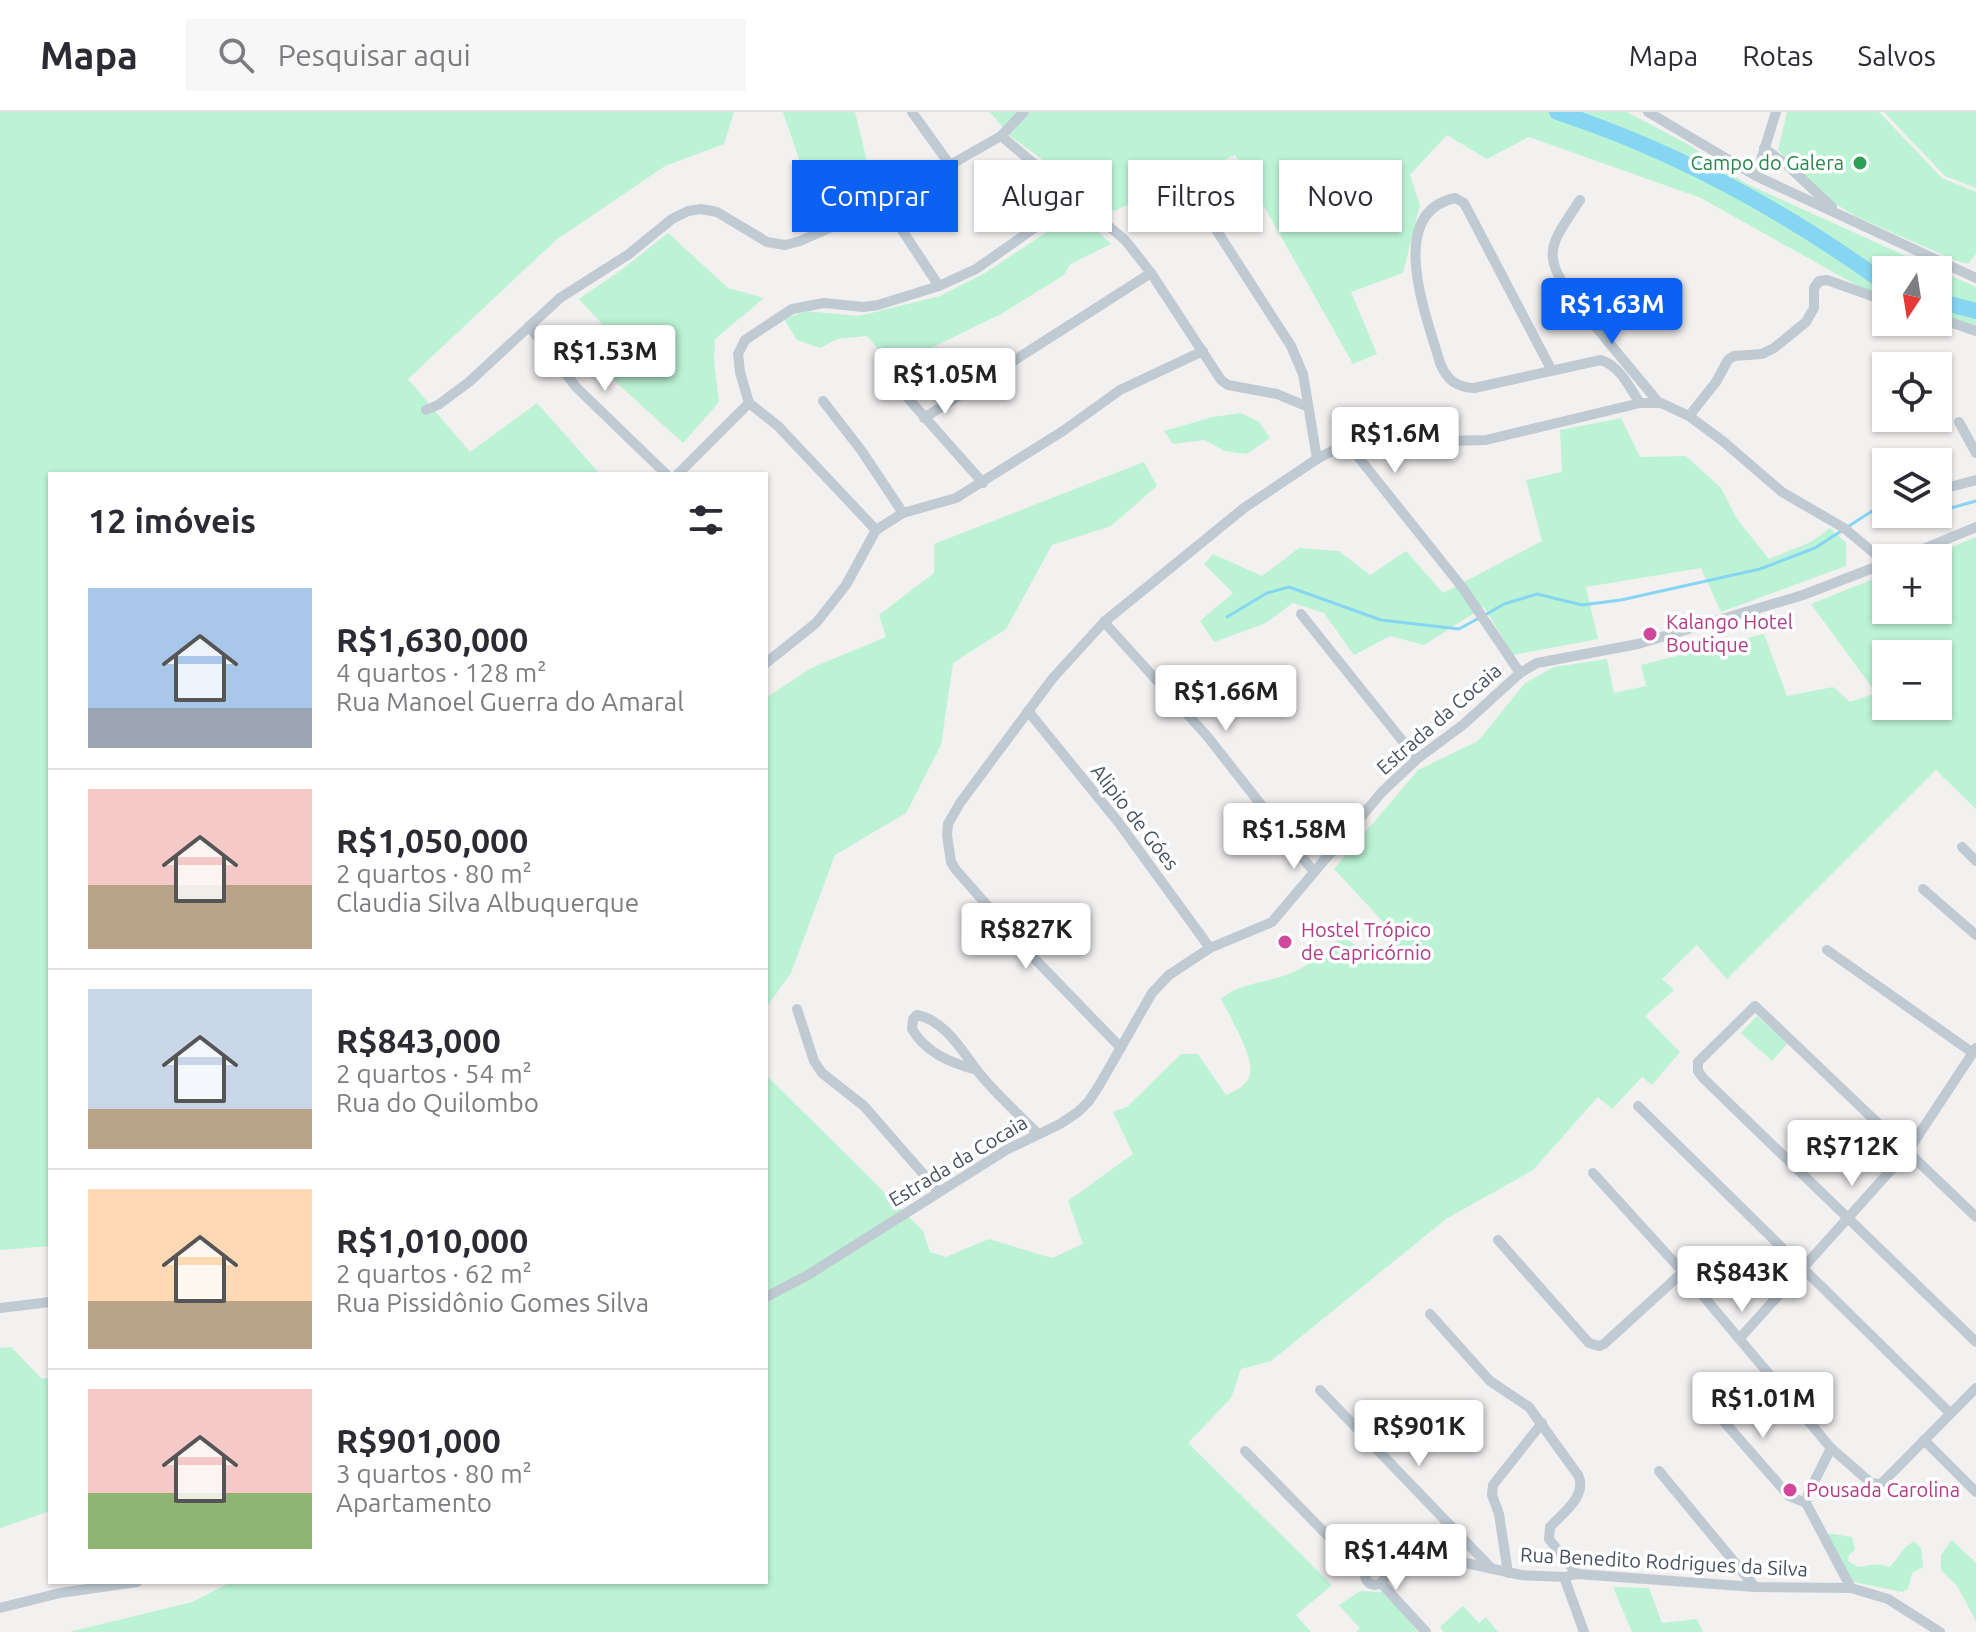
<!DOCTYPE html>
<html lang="pt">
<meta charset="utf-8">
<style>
:root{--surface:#fff;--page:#f7f7f7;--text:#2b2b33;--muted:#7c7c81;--line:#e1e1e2;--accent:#0b62f2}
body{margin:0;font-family:Ubuntu,sans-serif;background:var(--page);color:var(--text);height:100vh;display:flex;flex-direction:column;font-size:30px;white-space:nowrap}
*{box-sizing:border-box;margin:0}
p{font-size:26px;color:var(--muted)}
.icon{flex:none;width:44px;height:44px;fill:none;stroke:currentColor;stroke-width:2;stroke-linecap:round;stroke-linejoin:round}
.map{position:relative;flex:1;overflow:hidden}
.side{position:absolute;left:48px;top:360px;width:720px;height:1112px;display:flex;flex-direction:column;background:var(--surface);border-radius:0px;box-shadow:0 2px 6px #0004}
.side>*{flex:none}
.top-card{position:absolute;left:792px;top:48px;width:760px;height:72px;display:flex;gap:16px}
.needle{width:52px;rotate:192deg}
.fabs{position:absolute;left:1872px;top:144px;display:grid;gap:16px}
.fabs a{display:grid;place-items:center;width:80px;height:80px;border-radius:0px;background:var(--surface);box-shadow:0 2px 6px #0004;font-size:40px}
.price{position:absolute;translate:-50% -68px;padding:0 18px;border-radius:8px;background:#fff;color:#222;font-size:26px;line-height:52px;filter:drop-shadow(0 2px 4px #0008)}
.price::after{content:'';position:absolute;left:50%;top:48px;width:24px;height:18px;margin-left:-12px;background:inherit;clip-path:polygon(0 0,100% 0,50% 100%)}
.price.active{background:var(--accent);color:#fff}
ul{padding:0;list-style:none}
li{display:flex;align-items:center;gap:24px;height:200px;padding:0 40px}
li+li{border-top:2px solid var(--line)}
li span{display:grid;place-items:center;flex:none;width:224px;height:160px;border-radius:0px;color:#555}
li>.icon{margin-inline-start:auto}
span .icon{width:96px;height:96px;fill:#fffc;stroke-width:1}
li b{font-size:34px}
h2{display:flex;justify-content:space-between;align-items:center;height:96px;padding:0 40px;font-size:34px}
.chip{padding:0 28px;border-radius:0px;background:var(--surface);box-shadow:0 2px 6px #0004;font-size:28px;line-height:72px}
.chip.active{background:var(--accent);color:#fff}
header{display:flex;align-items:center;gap:48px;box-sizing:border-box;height:112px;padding:0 40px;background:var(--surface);border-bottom:2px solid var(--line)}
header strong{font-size:38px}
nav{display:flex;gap:44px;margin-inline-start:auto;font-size:28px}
.search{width:560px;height:72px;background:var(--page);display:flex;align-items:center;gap:20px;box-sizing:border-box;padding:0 28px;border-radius:0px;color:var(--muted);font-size:30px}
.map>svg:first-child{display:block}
.green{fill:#bcf3d5;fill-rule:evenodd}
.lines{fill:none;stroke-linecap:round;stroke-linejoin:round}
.stream{stroke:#86d6f3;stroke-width:3}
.river{stroke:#86d6f3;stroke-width:16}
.street{stroke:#c0cad3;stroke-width:10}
.leisure-dot{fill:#2e9e5b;stroke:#fff;stroke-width:3}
.hotel-dot{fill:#d1479c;stroke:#fff;stroke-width:3}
.labels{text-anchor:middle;stroke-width:7;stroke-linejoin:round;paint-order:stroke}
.leisure-label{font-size:20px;fill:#27864d;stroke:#fff;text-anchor:end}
.hotel-label{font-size:20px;fill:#b23c85;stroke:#fff;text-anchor:start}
.street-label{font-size:20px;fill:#475260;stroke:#fff}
</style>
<header>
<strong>Mapa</strong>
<div class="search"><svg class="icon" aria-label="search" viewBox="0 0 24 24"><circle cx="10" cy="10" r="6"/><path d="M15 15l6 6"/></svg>Pesquisar aqui</div>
<nav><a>Mapa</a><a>Rotas</a><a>Salvos</a></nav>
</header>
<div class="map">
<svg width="1976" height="1520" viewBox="0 0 1976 1520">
<rect width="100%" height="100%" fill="#f3f0f0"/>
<g class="green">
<path d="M0,0h734l-10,32 -59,22 -109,74 -148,139 62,73 67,-49 63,71h-550v772l-50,4z"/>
<path d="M783,0h72l12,49 -64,10z"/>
<path d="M990,0h637l62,33 56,38 192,87h-51v28l-19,-7 -166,-93 -172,-61 -42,22 -40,-24 -37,40 10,30 -17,68 -52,19 26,62 -24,10 -118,-209 -121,56 -103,-74z"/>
<path d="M1787,0h92l63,66 34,14v62l-8,10 -11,-3 -102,-45 -35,-22 -42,-44z"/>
<path d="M1884,0h92v76l-31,-12z"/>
<path d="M1077,100l34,32 -41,20 -6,11 -63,39 -70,34 -44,11 -20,-23 -30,3 -17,9 -23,-8 -13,-21 22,-8 53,5 81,-20 45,-23z"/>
<path d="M668,121l60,55 36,10 -49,41 -1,22 5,41 -36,41 -75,-68 22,-21 -51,-55 45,-31z"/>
<path d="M1938,158l38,17v41l-38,-13z"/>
<path d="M1241,301l18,9 11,16 -23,16 -22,-3 -21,-11 -31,4 -9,-13 49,-14z"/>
<path d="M1621,306l19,39 46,-1 35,32 16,31 32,40 42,-17 19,-14 16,15v23l-125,46 -20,-44 -115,19 12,52 -85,16 -29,-48 -60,38 -34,-9 -36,19 -30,-42 -31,-10 -29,21 -50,18 -14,-21 33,-28 -29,-29 9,-10 49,22 37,-28 40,3 31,24 36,-24 37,42 99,-52 -16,-61 36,-8 -2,-42z"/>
<path d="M1144,350l13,24 -46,40 -59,19 -46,84 -53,34 -12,82 -35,68 -71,42 -44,118 -25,35v-310l45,-30 75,-31 -7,-22 55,-42v-29z"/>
<path d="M1976,425v272l-40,-39 -209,209 -30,-34 -35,34 12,11 -29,26 35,36 -28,33 -10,-8 -30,32 -14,-12 -65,73 -87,49 -175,142 -30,8 -10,29 -43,45 144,142 -36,30 15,17h-1242l123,-30 39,-20h535v-507l157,156 7,21 16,5 43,-18 63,19 31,-14 -15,-43 65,-47 -20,-42 14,-5 54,-53h17l28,41c9,-4 21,-9 24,-20 5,-17 -21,-60 -29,-76 19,-17 47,-16 70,-26 21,-8 35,-23 51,-37l36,24 23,-19 -67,-72 84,-99 60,-29 47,-58 29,-16 53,-8 7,34 32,-7 -5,-21 123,-31 23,62 46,-9 17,15 26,-9 -65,-89 75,-30v36h52v-52h-13zM1886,542h52v52h-52z"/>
<path d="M1757,904l31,27 -16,18 -31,-28z"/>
<path d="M11,1235l31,32 8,-2v134l-50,17v-180z"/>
<path d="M1826,1421l26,4 3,13 -6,5 -1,6 10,6 20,-3 12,3 16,-20 8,-6 7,7 2,19 -11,6 -4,16 -6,3 -48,-10 -8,-8z"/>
<path d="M1952,1428l24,23v58l-19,-35 -16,-16v-15z"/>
<path d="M1613,1475l36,1 13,35 35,-4 6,13h-71z"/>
<path d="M1360,1479l25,1 33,40h-62l4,-4 -21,-23z"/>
<path d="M1463,1494l16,17 7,-6 12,15h-54l-4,-5z"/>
</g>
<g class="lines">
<g class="stream">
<path d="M1938,391l13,5 25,-7"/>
<path d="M1485,503l19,-11 33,-10 45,11 39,-5 139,-31 55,-21 71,-46"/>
<path d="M1227,505l40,-24 22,-6 92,33 78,9 20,-11"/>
</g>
<g class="river">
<path d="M1557,0c119,39 228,99 329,172"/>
<path d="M1938,189l38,10"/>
</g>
<g class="street">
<path d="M912,0l38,53"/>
<path d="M1648,0l108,64 220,102"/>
<path d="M1001,24l124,104 26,33 70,107 7,5 49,9 31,13"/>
<path d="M1764,36l24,18 44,41"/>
<path d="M1756,64l20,-64"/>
<path d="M1197,88l94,146 12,28 14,85"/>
<path d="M1580,88c-31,47 -40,53 -4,103l83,100"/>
<path d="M890,100l49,74 37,-17 100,-70"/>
<path d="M1938,206l38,13"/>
<path d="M529,214l47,61 90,87"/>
<path d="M1551,257l-87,-166 -9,-5c-71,15 -27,122 -15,165 7,17 16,24 34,25l127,-28c20,7 28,27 39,43"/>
<path d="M884,259l99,112"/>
<path d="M823,289l38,49 42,63"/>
<path d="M426,298l12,-5 31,-23 91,-84 69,-44 43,-35 16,-8 13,-2 16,3 50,30 18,3 15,-4 57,-25 33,-4 60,-47 51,-29 23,-24"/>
<path d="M1689,304l27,-34 12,-22 6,-4 28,-2 12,-6 32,-26 8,-14v-20l5,-7 8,-1 59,21"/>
<path d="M924,306l227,-145"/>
<path d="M1959,310l17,31"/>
<path d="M1347,331l115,144 58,86"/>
<path d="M678,362l71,-71"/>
<path d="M1942,377l34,-9"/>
<path d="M876,418l-98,-104 -29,-23 -9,-31 -2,-18 7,-14 47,-31 32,-6 39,4 15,-2 61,-19"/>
<path d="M1901,446l75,-31"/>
<path d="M1301,502l116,145"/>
<path d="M1104,510l103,114 107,136"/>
<path d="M766,551l50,-40 30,-38 30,-55 27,-17 53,-15 107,-67 57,-41 83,-39"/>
<path d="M1028,599l91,112 91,125"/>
<path d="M1962,735l14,14"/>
<path d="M1923,777l53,46"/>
<path d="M1827,838l146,103"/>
<path d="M797,897l17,52 8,12 42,33 75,86"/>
<path d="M1121,936l-90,-93 -75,-85 -5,-8 -4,-27 1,-11 12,-21 92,-124 52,-57 140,-114 73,-49 30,-16 39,-14 31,3 31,9 38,-1 154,-37h21l28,13 35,26 58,50 62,36 42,35"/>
<path d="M977,958c-26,-7 -51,-17 -65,-41l1,-10 4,-4c27,5 44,34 59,54 18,24 42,44 62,65"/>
<path d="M1638,994l312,307"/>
<path d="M1593,1061l90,99 148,176 40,35 9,1 3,-2 93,-94"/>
<path d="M1976,1105l-221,-211 -57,56v9l5,7 273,264"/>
<path d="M1498,1128l91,103 10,3 5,-2 79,-72"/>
<path d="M766,1185l42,-22 198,-125 54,-26 18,-12 11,-11 11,-17 52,-91 17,-18 41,-27 62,-26 110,-130 35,-33 47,-35 56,-51 17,-10 101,-19 165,-49 83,-32"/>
<path d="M0,1196l50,-6"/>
<path d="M1430,1202l60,67 39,26 49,68c10,20 -15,38 -28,52l-1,12 28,35"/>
<path d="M1740,1226l168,-187 68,-103"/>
<path d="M1320,1278l172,179"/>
<path d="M1705,1288l84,96 17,7"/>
<path d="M1924,1328l52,52"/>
<path d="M1831,1336l-23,46 -2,9 45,85"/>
<path d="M1245,1339l120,123"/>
<path d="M1659,1359l96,116"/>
<circle cx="1375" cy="1463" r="10"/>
<path d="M1382,1456l34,-11 18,-1 87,19 43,2 13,-3 178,13 96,1 37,11 52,33"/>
<path d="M1508,1461l-9,-59 -7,-19 1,-10 49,-62"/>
<path d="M1564,1465l20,55"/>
<path d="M1381,1471l45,49"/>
<path d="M0,1496l60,-15 77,-11"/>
</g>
</g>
<circle class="leisure-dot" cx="1860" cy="51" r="8"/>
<g class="hotel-dot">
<circle cx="1650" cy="522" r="8"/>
<circle cx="1285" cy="830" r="8"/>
<circle cx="1790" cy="1378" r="8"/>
</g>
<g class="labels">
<g class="leisure-label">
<text x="1844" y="58">Campo do Galera</text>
</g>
<g class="hotel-label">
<text x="1666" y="517">Kalango Hotel<tspan x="1666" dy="23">Boutique</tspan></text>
<text x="1301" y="825">Hostel Trópico<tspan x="1301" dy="23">de Capricórnio</tspan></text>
<text x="1806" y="1385">Pousada Carolina</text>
</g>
<g class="street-label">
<text transform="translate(1439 607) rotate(-41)" y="7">Estrada da Cocaia</text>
<text transform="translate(1135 705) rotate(52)" y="7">Alipio de Góes</text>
<text transform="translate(958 1049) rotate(-31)" y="7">Estrada da Cocaia</text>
<text transform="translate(1664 1450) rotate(3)" y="7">Rua Benedito Rodrigues da Silva</text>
</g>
</g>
</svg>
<div class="fabs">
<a><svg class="needle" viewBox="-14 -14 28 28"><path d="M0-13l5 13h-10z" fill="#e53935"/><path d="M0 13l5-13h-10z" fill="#7c7c81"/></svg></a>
<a><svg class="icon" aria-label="locate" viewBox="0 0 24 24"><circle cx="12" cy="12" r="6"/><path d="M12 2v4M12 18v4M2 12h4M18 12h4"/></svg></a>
<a><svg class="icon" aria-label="layers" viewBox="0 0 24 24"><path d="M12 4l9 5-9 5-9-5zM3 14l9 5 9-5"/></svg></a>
<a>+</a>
<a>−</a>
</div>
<b class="price active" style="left:1612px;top:234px">R$1.63M</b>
<b class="price" style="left:605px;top:281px">R$1.53M</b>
<b class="price" style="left:945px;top:304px">R$1.05M</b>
<b class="price" style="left:1395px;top:363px">R$1.6M</b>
<b class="price" style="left:1226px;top:621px">R$1.66M</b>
<b class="price" style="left:1294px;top:759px">R$1.58M</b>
<b class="price" style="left:1026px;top:859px">R$827K</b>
<b class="price" style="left:1852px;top:1076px">R$712K</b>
<b class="price" style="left:1742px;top:1202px">R$843K</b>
<b class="price" style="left:1763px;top:1328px">R$1.01M</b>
<b class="price" style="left:1419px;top:1356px">R$901K</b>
<b class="price" style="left:1396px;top:1480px">R$1.44M</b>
<div class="top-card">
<a class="chip active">Comprar</a>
<a class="chip">Alugar</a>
<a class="chip">Filtros</a>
<a class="chip">Novo</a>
</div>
<section class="side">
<h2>12 imóveis<svg class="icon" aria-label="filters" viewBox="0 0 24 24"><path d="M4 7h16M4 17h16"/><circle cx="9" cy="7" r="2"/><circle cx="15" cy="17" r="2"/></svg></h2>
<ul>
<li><span style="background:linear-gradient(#a9c7e8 75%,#9aa5b1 0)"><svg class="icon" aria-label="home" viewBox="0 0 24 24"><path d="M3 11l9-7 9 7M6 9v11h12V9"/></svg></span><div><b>R$1,630,000</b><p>4 quartos · 128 m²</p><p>Rua Manoel Guerra do Amaral</p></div></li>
<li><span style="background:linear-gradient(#f6c9c9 60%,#b9a48a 0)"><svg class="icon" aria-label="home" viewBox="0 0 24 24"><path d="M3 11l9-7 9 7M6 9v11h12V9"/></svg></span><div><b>R$1,050,000</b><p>2 quartos · 80 m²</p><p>Claudia Silva Albuquerque</p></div></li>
<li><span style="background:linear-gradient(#c9d6e8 75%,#b9a48a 0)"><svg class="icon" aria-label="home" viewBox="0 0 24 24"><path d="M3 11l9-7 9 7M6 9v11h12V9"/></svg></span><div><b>R$843,000</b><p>2 quartos · 54 m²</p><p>Rua do Quilombo</p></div></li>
<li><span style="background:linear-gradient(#ffd9b3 70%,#b9a48a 0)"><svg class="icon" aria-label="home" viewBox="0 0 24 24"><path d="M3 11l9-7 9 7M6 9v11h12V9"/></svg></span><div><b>R$1,010,000</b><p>2 quartos · 62 m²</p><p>Rua Pissidônio Gomes Silva</p></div></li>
<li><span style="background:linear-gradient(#f6c9c9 65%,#8fb573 0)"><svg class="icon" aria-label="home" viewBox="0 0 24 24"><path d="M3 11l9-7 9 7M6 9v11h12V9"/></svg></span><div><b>R$901,000</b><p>3 quartos · 80 m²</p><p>Apartamento</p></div></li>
</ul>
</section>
</div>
